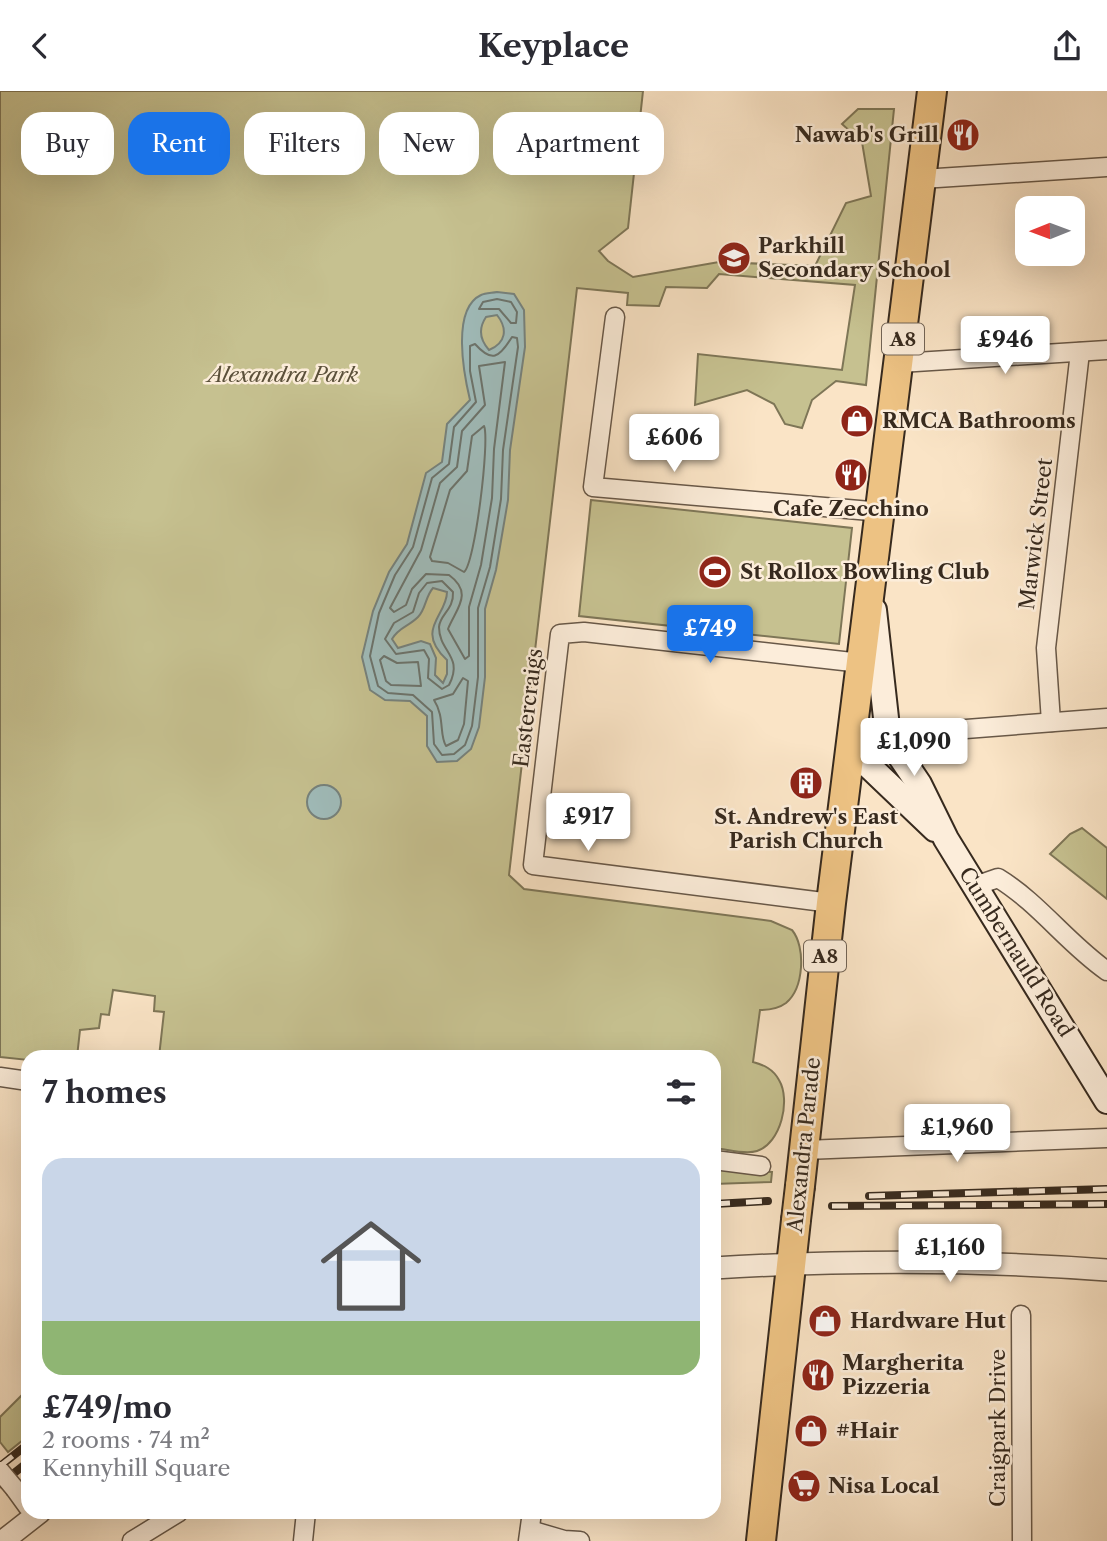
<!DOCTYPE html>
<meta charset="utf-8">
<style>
:root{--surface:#fff;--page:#f7f7f7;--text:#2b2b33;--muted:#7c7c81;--line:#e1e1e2;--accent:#1a73e8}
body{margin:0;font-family:"Libre Caslon Text",serif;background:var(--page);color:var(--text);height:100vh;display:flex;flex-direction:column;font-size:26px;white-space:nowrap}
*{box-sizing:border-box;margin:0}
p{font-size:23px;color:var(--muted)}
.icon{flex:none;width:38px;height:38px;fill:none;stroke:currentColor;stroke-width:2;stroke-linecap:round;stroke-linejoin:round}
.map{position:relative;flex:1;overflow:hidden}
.side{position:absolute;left:21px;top:959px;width:700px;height:469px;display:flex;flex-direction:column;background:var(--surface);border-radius:21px;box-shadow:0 7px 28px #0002}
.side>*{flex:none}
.hud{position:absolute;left:21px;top:21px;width:700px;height:63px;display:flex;gap:14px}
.needle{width:46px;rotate:269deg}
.buttons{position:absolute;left:1015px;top:105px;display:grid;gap:14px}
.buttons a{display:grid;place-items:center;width:70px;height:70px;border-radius:14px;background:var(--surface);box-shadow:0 7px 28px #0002;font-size:35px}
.price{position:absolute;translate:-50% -60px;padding:0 16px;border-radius:7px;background:#fff;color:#222;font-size:23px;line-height:46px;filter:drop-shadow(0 2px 4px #0008)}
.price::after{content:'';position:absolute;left:50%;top:42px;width:21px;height:16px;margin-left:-10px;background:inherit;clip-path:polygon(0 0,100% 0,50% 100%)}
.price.active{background:var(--accent);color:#fff}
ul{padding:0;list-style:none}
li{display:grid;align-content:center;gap:14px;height:371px;padding:0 21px}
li+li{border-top:2px solid var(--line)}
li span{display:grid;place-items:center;height:217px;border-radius:21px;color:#555}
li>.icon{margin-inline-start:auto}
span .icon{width:126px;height:126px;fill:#fffc;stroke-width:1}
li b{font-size:30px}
h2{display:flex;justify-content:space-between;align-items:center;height:84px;padding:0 21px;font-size:30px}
.tag{padding:0 24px;border-radius:21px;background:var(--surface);box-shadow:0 7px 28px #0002;font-size:24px;line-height:63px}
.tag.active{background:var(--accent);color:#fff}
header{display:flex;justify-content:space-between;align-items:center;height:91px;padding:0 21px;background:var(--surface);font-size:32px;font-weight:800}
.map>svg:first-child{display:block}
.green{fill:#c6c190;stroke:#7e7657;stroke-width:2}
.water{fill:#a0bdbc;stroke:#76827d;stroke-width:2;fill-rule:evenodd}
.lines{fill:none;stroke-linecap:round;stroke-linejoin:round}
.shore{stroke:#6c746d;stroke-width:2}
.minor-casing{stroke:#685848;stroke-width:21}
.tertiary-casing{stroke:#685848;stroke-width:24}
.secondary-casing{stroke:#372a1e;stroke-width:28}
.primary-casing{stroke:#372a1e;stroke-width:32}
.minor{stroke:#fcedda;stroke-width:18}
.tertiary{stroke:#fcedda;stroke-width:21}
.secondary{stroke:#fcedda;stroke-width:24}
.primary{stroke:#edc283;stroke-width:28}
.rail-casing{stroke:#372a1e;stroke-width:8}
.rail{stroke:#fcedda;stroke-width:5;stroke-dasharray:16;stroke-linecap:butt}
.minor-bridge-casing{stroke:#685848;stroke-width:21;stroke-linecap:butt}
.primary-bridge-casing{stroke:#372a1e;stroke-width:32;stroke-linecap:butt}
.minor-bridge{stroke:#fcedda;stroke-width:18}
.primary-bridge{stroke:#edc283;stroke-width:28}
.labels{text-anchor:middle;stroke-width:5;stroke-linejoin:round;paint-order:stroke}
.shield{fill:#fcedda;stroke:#726456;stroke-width:2}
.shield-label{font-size:19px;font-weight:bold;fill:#372a1e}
.poi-label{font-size:21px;font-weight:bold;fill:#372a1e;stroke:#fcedda;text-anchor:start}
.park-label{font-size:21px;font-style:italic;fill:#5b503a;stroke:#fcedda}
.street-label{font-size:21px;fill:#372a1e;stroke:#fcedda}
</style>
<header><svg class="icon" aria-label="back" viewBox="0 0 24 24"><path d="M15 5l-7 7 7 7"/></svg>Keyplace<svg class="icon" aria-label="share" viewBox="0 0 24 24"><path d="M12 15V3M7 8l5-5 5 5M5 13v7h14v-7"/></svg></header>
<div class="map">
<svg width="1107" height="1450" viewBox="0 0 1107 1450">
<rect width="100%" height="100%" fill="#fae4c6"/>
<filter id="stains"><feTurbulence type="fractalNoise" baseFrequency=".00286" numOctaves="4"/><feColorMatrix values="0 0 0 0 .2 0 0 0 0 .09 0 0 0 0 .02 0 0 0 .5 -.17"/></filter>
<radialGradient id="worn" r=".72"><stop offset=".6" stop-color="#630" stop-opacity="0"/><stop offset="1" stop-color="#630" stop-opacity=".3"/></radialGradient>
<g class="green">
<path d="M0,0h643l-15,137 -29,23 9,10 25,16 86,-15 96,4 31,-63 25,-7 -9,-54 -20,-18 16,-15h36l-28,276 -30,-4 -24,19 -10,28 -17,-4 -11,-20 -27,-14 -52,15 3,-51 144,16 13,-85 -136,-11 -12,14 -41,-1 -7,19 -32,-1 1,-12 -51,-5 -68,587 15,14 247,32 21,9c14,17 12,58 -6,73 -8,6 -17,7 -26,7l-7,52c11,3 20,7 26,18 12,20 2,63 -22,71 -12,4 -30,-2 -43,-3v-91h-555l5,-45 -10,-1 1,-15 -42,-6 -4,25 -8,-1 -2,14 -19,2 -3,27h-49v3l-28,-3z"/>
<path d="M591,409l261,28 -13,116 -260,-28z"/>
<path d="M1082,737l25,20v51l-57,-45 20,-20z"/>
<path d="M714,1078l58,3 -1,10 -57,2z"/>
<path d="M28,1298v47l-20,16 -8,-10v-25z"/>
</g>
<g class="water">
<path d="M497,201l17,2 10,16 1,37 -15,103 -2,50 -12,70 -11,39v68l-6,50 -8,22 -14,12 -20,1 -10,-16v-30l-17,-15 -25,-1 -15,-10 -8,-33 11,-46 16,-39 18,-28 19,-71 16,-11 5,-38 23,-24c-6,-25 -19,-91 11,-105 4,-2 11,-2 16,-3zM497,224c11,14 9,28 -8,35 -9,-10 -11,-21 -3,-33zM433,497l14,4c0,24 -33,37 0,68v14l-4,9 -8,-8 1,-17 -6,-14 -9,-3 -23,7 -6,-9c7,-12 16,-12 26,-22 8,-8 7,-20 15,-29z"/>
<circle cx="324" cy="711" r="17"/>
</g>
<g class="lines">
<g class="shore">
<path d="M497,208l14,3 6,10 -1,11h-5l-12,-14h-20l4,-7z"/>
<path d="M512,246l5,1 1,9 -15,103 -2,49 -11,68 -12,41v69l-6,49 -7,19 -11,9 -12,1 -8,-11 -2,-32 -19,-17 -25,-2 -10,-7 -8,-30 9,-43 16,-38 18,-28 19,-69 17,-14 5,-37 22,-25 -6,-31v-25l5,-2c17,19 24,14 37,-7z"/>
<path d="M505,271l-11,87 -2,49 -11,67 -12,42v49l-4,3 -17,-30c8,-20 26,-36 1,-54l-23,-1 -14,15 -6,16 -12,7 -4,-4 31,-58 19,-67 17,-16 5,-36 23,-26 -6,-39z"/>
<path d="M484,335c6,13 -9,138 -20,146l-16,-9 -16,-2 -2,-4 20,-67 17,-19 5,-35z"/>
<path d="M442,490l11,11c1,18 -13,22 -14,35 0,25 25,29 10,58l-7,4 -14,-11 1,-19 -5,-9 -28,4 -11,-15 9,-16 19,-11 6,-19 8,-10z"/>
<path d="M384,565l13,7 21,-1 3,24 -30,-1 -5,-4 -6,-21z"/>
<path d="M463,587l5,3 -4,43 -6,16 -12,6c-7,-11 -1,-29 -12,-46l19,-6z"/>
</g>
<defs>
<g id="minor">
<path d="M922,88l185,-12"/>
<path d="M615,226l-22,170 289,25"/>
<path d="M900,272l207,-13"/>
<path d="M1051,631l-5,-74 34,-296"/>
<path d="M914,642l193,-15"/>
<path d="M975,795l23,-8c41,25 70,66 109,93"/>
<path d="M831,812l-298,-38 27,-231 24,-2 277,31"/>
<path d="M0,986l28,4"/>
<path d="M805,1059l302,-12"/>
<path d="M714,1069l47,6"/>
<path d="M1021,1224l1,226"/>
<path d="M15,1398l13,18"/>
<path d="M530,1439l34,10 16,1"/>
<path d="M132,1450l47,-29"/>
<path d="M303,1450l3,-29"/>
<path d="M528,1450l4,-29"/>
</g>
<g id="tertiary">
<path d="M714,1177c131,-8 262,-8 393,2"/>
<path d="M3,1450l37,-29"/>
</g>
<g id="secondary">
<path d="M874,519l13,117 9,23 23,34 27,55 161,262"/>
<path d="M851,658l84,80"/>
</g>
<g id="primary">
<path d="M800,1095l31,-283 101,-812"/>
<path d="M761,1450l35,-321"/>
</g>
</defs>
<use href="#minor" class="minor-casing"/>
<use href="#tertiary" class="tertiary-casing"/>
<use href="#secondary" class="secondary-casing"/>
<use href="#primary" class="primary-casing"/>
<use href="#minor" class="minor"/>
<use href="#tertiary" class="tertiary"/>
<use href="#secondary" class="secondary"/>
<use href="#primary" class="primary"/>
<defs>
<g id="rail">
<path d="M869,1105l238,-7"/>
<path d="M714,1113l54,-3"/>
<path d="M832,1115l275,-2"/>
<path d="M0,1375l28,-22"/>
<path d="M0,1393l28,-22"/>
</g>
</defs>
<use href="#rail" class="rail-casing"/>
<use href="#rail" class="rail"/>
<defs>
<path id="minor-bridge" d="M0,1380l15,18"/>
<path id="primary-bridge" d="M796,1129l4,-34"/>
</defs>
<use href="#minor-bridge" class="minor-bridge-casing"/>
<use href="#primary-bridge" class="primary-bridge-casing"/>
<use href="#minor-bridge" class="minor-bridge"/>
<use href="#primary-bridge" class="primary-bridge"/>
</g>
<defs>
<symbol id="restaurant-disc" viewBox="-11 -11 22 22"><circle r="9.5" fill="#8f2418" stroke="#fcedda"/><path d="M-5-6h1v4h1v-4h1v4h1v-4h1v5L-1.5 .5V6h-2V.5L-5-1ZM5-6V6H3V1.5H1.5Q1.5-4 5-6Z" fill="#fff"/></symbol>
<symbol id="school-disc" viewBox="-11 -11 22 22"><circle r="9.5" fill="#8f2418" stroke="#fcedda"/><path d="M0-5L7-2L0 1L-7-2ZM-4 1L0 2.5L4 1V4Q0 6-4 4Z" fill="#fff"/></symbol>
<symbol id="shop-disc" viewBox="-11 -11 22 22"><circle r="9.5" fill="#8f2418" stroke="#fcedda"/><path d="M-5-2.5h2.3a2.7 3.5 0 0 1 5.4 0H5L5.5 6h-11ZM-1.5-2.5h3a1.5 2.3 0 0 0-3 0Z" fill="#fff"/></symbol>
<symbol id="stadium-disc" viewBox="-11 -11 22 22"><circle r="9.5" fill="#8f2418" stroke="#fcedda"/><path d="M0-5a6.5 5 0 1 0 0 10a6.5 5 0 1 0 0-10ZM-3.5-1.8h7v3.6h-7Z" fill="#fff"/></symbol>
<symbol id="building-disc" viewBox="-11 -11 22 22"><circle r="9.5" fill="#8f2418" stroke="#fcedda"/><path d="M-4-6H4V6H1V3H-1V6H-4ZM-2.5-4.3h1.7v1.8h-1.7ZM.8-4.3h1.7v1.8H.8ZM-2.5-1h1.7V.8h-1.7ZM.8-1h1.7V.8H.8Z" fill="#fff"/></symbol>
<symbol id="supermarket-disc" viewBox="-11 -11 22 22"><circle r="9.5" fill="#8f2418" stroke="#fcedda"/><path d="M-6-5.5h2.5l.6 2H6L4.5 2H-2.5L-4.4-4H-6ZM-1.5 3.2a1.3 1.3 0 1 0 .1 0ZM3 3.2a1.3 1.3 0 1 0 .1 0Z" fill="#fff"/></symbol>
</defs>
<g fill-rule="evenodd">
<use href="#restaurant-disc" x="944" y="25" width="38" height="38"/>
<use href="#school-disc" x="715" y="148" width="38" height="38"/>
<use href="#shop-disc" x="838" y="311" width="38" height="38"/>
<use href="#restaurant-disc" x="832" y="365" width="38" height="38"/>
<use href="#stadium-disc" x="696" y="462" width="38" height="38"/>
<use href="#building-disc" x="787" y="673" width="38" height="38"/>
<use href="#shop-disc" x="806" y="1211" width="38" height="38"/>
<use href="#restaurant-disc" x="799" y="1265" width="38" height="38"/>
<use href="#shop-disc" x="792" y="1321" width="38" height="38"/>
<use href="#supermarket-disc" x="785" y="1376" width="38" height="38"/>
</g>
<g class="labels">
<g class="shield">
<rect x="882" y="232.5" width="42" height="31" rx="5"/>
<rect x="804" y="849.5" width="42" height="31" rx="5"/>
</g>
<g class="shield-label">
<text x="903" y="255">A8</text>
<text x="825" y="872">A8</text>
</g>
<g class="poi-label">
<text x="939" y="51" text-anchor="end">Nawab's Grill</text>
<text x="758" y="162">Parkhill<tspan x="758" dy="24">Secondary School</tspan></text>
<text x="882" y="337">RMCA Bathrooms</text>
<text x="851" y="425" text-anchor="middle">Cafe Zecchino</text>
<text x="740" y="488">St Rollox Bowling Club</text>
<text x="806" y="733" text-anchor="middle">St. Andrew's East<tspan x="806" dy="24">Parish Church</tspan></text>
<text x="850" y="1237">Hardware Hut</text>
<text x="842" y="1279">Margherita<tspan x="842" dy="24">Pizzeria</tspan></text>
<text x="836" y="1347">#Hair</text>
<text x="828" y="1402">Nisa Local</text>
</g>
<g class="park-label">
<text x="283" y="291">Alexandra Park</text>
</g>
<g class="street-label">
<text transform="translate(1036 443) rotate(-83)" y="7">Marwick Street</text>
<text transform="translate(528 617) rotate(-83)" y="7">Eastercraigs</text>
<text transform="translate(1016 861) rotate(58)" y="7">Cumbernauld Road</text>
<text transform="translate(804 1054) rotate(-84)" y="7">Alexandra Parade</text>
<text transform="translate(998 1337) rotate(-90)" y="7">Craigpark Drive</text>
</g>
</g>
<rect width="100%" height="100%" filter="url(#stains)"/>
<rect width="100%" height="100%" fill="url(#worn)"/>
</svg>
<div class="buttons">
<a><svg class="needle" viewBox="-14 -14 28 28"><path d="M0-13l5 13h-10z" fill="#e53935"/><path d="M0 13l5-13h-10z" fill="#7c7c81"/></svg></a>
</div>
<b class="price" style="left:1005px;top:285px">£946</b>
<b class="price" style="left:674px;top:383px">£606</b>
<b class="price active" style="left:710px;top:574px">£749</b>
<b class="price" style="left:914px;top:687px">£1,090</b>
<b class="price" style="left:588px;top:762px">£917</b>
<b class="price" style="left:957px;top:1073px">£1,960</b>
<b class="price" style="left:950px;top:1193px">£1,160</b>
<div class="hud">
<a class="tag">Buy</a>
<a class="tag active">Rent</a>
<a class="tag">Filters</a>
<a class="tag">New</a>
<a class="tag">Apartment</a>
</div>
<section class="side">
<h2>7 homes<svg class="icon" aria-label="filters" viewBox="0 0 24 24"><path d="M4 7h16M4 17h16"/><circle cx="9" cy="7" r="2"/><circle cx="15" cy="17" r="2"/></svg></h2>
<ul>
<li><span style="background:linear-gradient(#c9d6e8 75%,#8fb573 0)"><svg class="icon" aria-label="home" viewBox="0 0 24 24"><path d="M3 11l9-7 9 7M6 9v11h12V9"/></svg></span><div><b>£749/mo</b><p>2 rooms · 74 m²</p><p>Kennyhill Square</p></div></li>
</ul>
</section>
</div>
